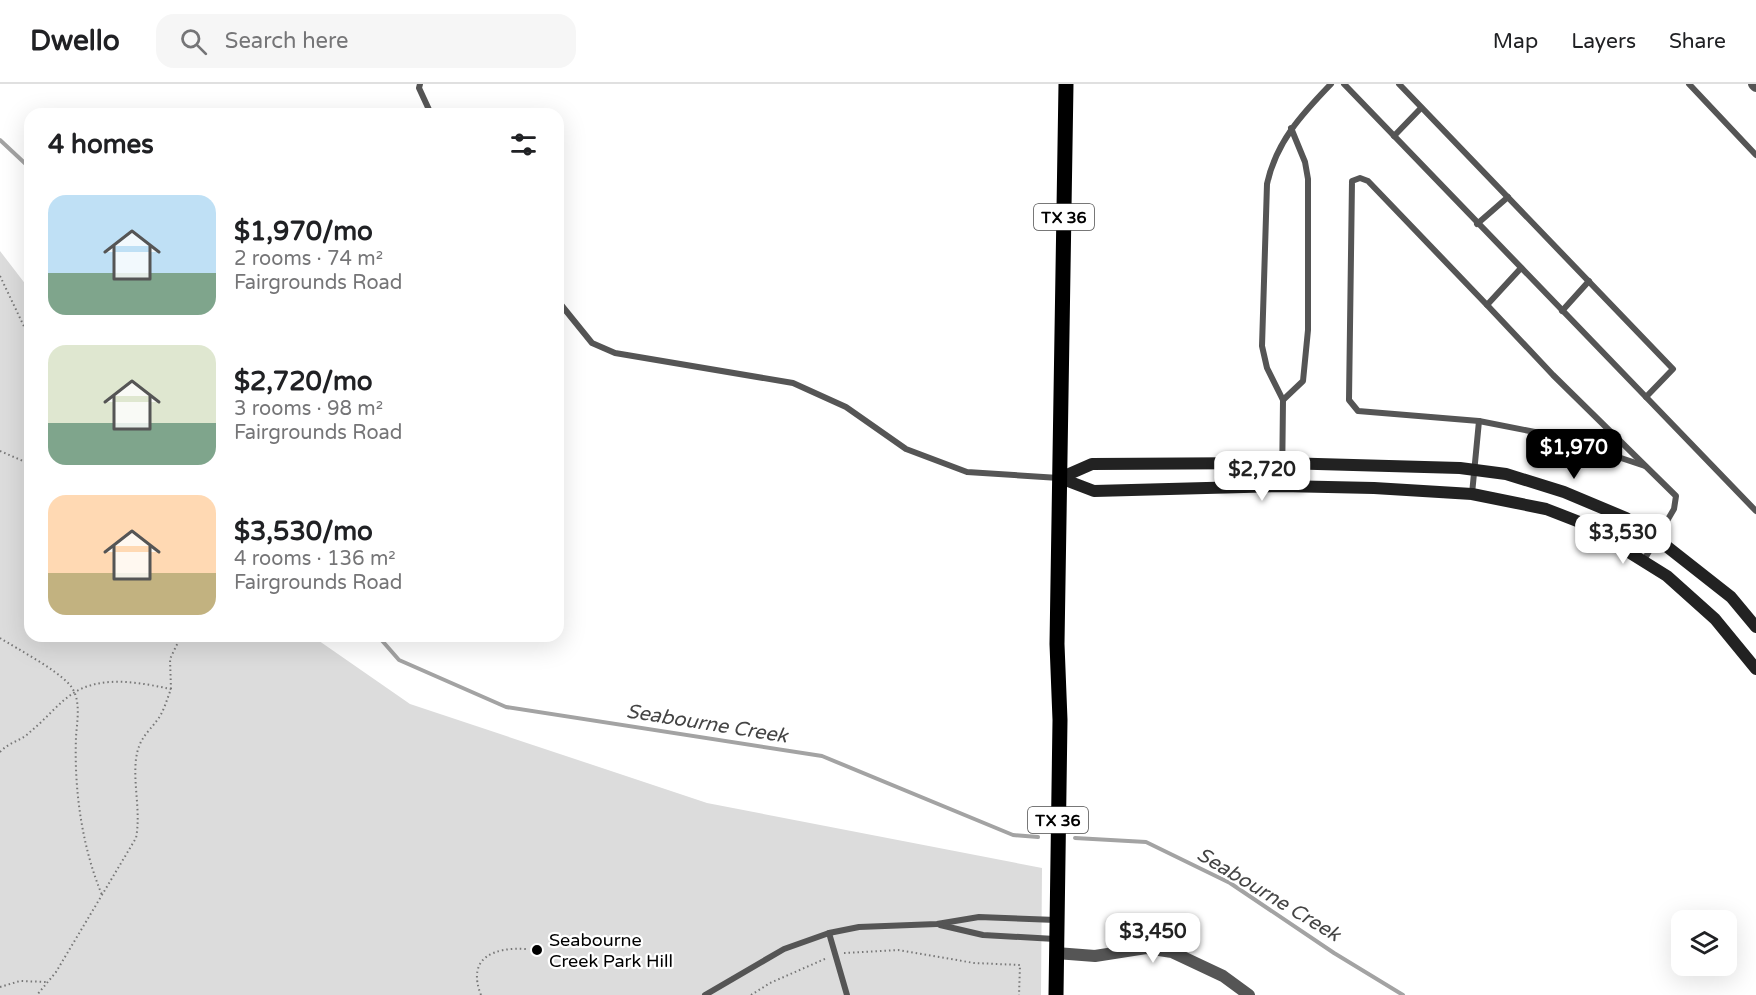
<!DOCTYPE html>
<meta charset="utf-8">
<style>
:root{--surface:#fff;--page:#f6f6f6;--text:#202124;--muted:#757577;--line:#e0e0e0;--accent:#000}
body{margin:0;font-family:"Varela Round",sans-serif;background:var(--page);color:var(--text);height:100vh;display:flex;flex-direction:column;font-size:22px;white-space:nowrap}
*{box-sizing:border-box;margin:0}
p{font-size:20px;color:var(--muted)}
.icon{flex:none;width:33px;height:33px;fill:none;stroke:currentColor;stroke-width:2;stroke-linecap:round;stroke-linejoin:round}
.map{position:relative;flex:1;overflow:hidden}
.side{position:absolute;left:24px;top:24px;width:540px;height:534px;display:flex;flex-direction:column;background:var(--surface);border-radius:18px;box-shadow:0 6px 24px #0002}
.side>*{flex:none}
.fabs{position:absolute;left:1671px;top:826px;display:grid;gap:12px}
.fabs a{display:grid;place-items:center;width:66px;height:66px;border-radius:12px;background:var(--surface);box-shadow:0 6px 24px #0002;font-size:30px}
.price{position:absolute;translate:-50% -51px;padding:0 14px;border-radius:12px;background:#fff;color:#222;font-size:20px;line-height:39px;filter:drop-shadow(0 2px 3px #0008)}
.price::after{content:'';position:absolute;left:50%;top:36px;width:18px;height:14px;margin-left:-9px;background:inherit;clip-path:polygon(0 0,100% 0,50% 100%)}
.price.current{background:var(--accent);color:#fff}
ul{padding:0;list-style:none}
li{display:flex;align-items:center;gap:18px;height:150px;padding:0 24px}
li span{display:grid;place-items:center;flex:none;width:168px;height:120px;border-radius:18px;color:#555}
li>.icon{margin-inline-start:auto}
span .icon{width:72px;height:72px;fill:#fffc;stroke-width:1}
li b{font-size:26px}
h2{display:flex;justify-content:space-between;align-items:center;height:72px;padding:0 24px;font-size:26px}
header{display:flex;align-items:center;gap:36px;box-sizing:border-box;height:84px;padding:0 30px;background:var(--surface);border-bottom:2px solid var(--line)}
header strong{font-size:28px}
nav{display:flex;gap:33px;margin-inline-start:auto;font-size:21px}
.search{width:420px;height:54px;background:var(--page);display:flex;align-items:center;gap:15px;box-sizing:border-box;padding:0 21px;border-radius:18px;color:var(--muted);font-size:22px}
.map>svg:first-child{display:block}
.green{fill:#dcdcdc}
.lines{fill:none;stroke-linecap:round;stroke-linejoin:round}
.stream{stroke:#a3a3a3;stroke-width:4}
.path{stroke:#777;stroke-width:2;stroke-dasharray:1.5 3;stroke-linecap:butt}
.lane{stroke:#555;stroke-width:6}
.street{stroke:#555;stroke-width:12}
.secondary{stroke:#222;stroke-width:12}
.primary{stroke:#000;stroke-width:15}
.poi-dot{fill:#000;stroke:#fff;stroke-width:2}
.labels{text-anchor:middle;stroke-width:4.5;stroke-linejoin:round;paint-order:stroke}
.shield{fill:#fff;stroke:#4c4c4c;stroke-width:1.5}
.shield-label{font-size:16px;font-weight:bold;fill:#000}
.poi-label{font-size:18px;fill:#000;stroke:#fff;text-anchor:start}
.water-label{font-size:20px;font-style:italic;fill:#444;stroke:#fff}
</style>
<header>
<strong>Dwello</strong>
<div class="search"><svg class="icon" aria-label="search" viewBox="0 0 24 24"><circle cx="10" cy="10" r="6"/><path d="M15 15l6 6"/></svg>Search here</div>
<nav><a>Map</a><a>Layers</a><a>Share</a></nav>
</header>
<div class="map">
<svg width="1756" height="911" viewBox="0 0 1756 911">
<rect width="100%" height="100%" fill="#fff"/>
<path class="green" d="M0,167l30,39v346h282l98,68 297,99 335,65 -1,127h-1041z"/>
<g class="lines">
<g class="stream">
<path d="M0,56l30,28"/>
<path d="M378,552l21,24 107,47 316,49 191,79 25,2"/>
<path d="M1075,754l71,4 84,41 104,70 69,42"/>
</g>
<g class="path">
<path d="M0,192l30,63"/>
<path d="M0,367l30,13"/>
<path d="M0,554c19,12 54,30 69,46 13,14 8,36 7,53 -2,53 6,110 26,158"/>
<path d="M171,605l-1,-30 11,-23"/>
<path d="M0,668c9,-10 21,-11 30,-20 15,-12 30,-31 45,-40 29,-17 66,-9 96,-3 -4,10 -7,22 -13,30 -11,15 -19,19 -22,40 -3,26 5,53 0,79l-80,134 -19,23"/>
<path d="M844,869l54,-3 76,13 46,2 -1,30"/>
<path d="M0,903l20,-6 27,1"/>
<path d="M481,911c-15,-38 14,-48 45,-46"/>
<path d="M751,911l19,-12 57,-25"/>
</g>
<g class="lane">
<path d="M420,0l-1,4 12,26"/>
<path d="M1344,0l412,427"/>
<path d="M1399,0l274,285 -27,28"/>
<path d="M1689,0l67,71"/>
<path d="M1394,52l27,-28"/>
<path d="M1477,140l31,-27"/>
<path d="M1521,184l-34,37 66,70 123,121 -2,13 -30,51"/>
<path d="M558,217l34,42 23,10 178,30 53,24 60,42 61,23 92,6"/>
<path d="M1487,221l-119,-124 -8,-3 -8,3 -3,219 9,11 121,10 76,15 90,30"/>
<path d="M1562,227l27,-30"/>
<path d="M1283,316l20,-19 5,-51v-151l-3,-17 -14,-34"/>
<path d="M1282,402l1,-86 -16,-32 -5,-22 5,-162c9,-42 35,-70 64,-100"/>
<path d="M1472,410l7,-73"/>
<path d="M940,841l43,10 72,4"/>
<path d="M829,849l18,62"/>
<path d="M705,911l79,-46 45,-16 30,-6 78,-3 42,-7 77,3"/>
</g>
<g class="street">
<path d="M1754,0l2,2"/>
<path d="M1056,869l39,3 51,-8 26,4 51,24 26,19"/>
</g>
<g class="secondary">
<path d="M1060,394l34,13 188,-5 92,2 98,6 74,15 36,14 85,53 48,43 41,50"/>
<path d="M1060,394l32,-14 190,-1 178,5 46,6 58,18 62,26 30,20 75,59 25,30"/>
</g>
<path class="primary" d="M1056,911l4,-275 -3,-76 9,-560"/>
</g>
<circle class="poi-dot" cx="537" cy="866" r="6"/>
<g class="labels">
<g class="shield">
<rect x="1034" y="120" width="60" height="26" rx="4.5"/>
<rect x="1028" y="723" width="60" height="26" rx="4.5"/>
</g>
<g class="shield-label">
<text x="1064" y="139">TX 36</text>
<text x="1058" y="742">TX 36</text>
</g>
<g class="poi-label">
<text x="549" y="862">Seabourne<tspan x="549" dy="21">Creek Park Hill</tspan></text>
</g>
<g class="water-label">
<text transform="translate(707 639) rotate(9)" y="7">Seabourne Creek</text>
<text transform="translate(1269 810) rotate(31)" y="7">Seabourne Creek</text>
</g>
</g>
</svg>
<div class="fabs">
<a><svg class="icon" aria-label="layers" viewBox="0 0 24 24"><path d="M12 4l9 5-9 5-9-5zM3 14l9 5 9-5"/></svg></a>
</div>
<b class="price current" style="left:1574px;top:396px">$1,970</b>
<b class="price" style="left:1262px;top:418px">$2,720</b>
<b class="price" style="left:1623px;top:481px">$3,530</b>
<b class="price" style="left:1153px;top:880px">$3,450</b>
<section class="side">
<h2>4 homes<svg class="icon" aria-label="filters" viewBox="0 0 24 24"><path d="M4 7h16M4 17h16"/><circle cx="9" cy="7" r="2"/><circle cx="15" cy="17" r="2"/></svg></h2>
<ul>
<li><span style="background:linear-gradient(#bfe0f5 65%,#7fa58c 0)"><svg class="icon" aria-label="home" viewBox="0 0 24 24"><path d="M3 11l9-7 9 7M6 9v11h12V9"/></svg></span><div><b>$1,970/mo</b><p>2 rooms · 74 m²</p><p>Fairgrounds Road</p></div></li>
<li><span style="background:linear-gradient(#dfe7d0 65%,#7fa58c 0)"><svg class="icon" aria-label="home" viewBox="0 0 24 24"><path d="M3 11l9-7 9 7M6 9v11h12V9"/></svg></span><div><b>$2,720/mo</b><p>3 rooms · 98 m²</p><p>Fairgrounds Road</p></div></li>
<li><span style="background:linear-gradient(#ffd9b3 65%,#c2b280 0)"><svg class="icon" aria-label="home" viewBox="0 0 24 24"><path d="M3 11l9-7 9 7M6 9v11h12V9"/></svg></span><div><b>$3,530/mo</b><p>4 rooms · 136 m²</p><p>Fairgrounds Road</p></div></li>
</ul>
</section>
</div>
